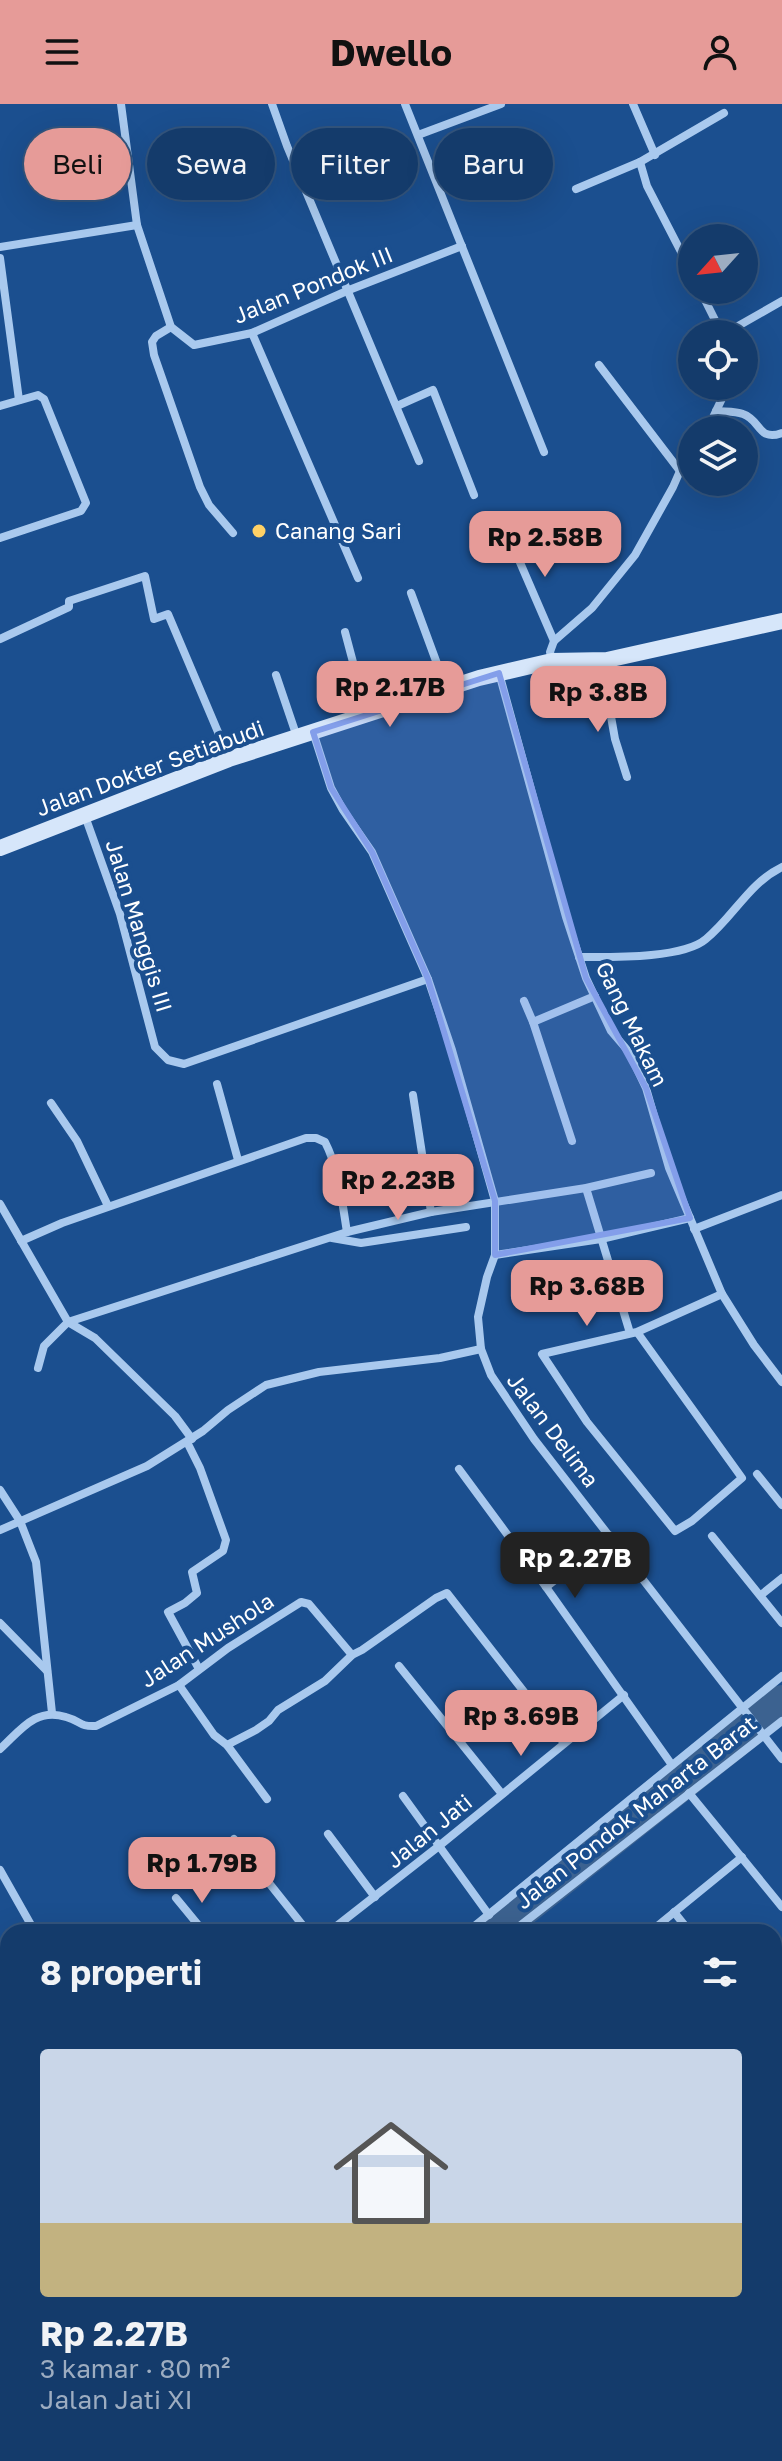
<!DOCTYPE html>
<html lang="id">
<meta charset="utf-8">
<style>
:root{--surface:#143b6b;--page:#214673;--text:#f1f3f6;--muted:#9dadc1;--line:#33557e;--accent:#e69b98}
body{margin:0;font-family:"Golos Text",sans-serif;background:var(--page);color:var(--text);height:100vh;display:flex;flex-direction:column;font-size:30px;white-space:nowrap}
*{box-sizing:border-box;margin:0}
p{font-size:26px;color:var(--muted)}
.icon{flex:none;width:44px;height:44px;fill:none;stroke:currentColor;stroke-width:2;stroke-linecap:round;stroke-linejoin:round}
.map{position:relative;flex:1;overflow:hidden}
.side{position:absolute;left:0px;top:1820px;width:782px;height:538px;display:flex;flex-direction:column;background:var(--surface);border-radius:24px 24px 0 0;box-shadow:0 8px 32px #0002,0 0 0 2px var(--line)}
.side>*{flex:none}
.top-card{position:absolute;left:24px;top:24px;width:734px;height:72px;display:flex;gap:16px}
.needle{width:52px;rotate:243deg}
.tools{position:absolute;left:678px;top:120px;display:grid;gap:16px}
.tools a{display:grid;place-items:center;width:80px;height:80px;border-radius:50%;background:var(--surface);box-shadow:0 8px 32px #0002,0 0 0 2px var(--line);font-size:40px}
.price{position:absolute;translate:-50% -68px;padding:0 18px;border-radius:16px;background:var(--accent);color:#111;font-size:26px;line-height:52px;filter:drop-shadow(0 2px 4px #0008)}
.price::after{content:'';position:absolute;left:50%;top:48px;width:24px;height:18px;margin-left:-12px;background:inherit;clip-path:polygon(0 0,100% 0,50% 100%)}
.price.on{background:#222;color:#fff}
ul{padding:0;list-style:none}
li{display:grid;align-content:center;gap:16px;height:424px;padding:0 40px}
li span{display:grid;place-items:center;height:248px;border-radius:8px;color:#555}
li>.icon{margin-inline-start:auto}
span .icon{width:144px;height:144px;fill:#fffc;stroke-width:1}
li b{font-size:34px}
h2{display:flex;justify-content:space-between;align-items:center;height:96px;padding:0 40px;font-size:34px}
.chip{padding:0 28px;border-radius:36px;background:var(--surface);box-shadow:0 8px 32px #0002,0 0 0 2px var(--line);font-size:28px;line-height:72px}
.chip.on{background:var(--accent);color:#111}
header{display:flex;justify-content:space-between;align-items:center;height:104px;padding:0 40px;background:var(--accent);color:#111;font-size:36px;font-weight:700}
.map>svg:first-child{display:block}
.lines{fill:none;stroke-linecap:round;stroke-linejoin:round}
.river{stroke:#3c6290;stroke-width:36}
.street{stroke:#a9c9ee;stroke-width:8}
.secondary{stroke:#d6e6fa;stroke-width:16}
.marked{fill:#839eea;fill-opacity:0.2;stroke:#839eea;stroke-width:6;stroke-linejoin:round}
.poi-dot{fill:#ffd166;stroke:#1b4f8f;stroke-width:3}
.labels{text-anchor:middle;stroke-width:8;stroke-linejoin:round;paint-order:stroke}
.street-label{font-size:22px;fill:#fff;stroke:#1b4f8f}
.poi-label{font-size:22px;fill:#fff;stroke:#1b4f8f;text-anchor:start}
</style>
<header><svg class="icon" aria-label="menu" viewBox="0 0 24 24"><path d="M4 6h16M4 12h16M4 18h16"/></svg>Dwello<svg class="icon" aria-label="person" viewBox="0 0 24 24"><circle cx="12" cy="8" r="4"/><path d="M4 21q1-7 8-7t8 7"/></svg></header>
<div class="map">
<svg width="782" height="2357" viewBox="0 0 782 2357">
<rect width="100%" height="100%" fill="#1b4f8f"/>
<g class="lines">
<g class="river">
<path d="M493,1828l289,-229"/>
<path d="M0,2202l8,-4"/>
</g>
<g class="street">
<path d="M121,0l16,121 34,102 23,18 58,-12 97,-43 113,-44"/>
<path d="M272,0l15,42 132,315"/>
<path d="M405,0l139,348"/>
<path d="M633,0l22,51"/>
<path d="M418,31l83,-31"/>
<path d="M640,58l84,-49"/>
<path d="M576,85l64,-27 7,24 45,87"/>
<path d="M0,143l137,-22"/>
<path d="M0,154l19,142"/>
<path d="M700,186l22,44"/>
<path d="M171,223l-15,9 -4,6 2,13 46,132 9,18 24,28"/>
<path d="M252,229l106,245"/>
<path d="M724,230l58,-33"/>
<path d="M599,261l81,106"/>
<path d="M0,302l38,-11 6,4 42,104 -5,8 -81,27"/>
<path d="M397,302l36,-16 41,105"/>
<path d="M716,307c8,1 19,0 27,3 18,6 15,28 39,19"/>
<path d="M707,326l21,-44"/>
<path d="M506,426l48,111"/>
<path d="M411,489l35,95"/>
<path d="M345,528l22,83"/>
<path d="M0,535l69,-32v-6l76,-25 9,43 14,-5 61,144"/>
<path d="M607,556l3,51 5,28 12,38"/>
<path d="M552,557l-2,-9 4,-11 38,-33 43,-53 38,-68 7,-16 12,-19"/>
<path d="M499,569l67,244 20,61 25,53 18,21 17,36 23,80 53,126 32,51 28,37"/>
<path d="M276,571l21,62"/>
<path d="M313,628l18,56 12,22 29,42 56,127 24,71 43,151v54l-8,22 -9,40 3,32 10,26 43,64 248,320"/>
<path d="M85,712l35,98 35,133 13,13 16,4 244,-85"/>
<path d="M579,853c31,0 104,2 127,-18 28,-23 43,-56 76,-72"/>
<path d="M524,897l9,21 39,119"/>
<path d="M533,918l62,-26"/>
<path d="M217,980l21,76"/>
<path d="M413,991l18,117"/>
<path d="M51,999l26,38 31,65"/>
<path d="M586,1084l44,145"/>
<path d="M0,1100l68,118 27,16 80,78 17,23"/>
<path d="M694,1125l88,-34"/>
<path d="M332,1134l29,5 105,-16"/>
<path d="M21,1137l41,-18 244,-85h10l9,4c14,27 17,60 22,90"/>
<path d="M495,1151l106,-16 89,-21"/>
<path d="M637,1228l105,146 -50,43 -17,10 -88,-109 -45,-68 95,-22 85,-38"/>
<path d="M38,1264l6,-22 24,-24 279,-90 84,-20 155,-24 65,-15"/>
<path d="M187,1338l13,26 26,72 -3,11 -31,21 5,21 -12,10 -17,9 31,57"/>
<path d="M459,1365l87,118 126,178"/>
<path d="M757,1370l25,31"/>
<path d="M0,1386l20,31 16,41 16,151"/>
<path d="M0,1426l147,-64 56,-35 25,-21 38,-25 53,-13 121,-14 41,-9"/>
<path d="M712,1432l70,87"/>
<path d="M546,1483l65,-51"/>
<path d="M761,1491l21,-17"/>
<path d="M0,1519l47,48"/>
<path d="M399,1562l103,128"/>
<path d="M179,1581l35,50 13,10 40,54"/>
<path d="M227,1641l29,-15 13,-9 9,-11 47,-29 27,-26 10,-5 74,-52 11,-5 117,150"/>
<path d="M0,1645c20,-18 35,-42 66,-32 15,4 13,10 30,9l83,-41 49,-37 73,-46 8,2 43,51"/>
<path d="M689,1689l93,114"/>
<path d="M403,1692l86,119"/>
<path d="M328,1730l47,63"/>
<path d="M234,1735l74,93"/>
<path d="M0,1766l35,62"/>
<path d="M176,1794l28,34"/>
<path d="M674,1808l16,20"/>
<path d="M329,1828l110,-86 185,-151"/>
<path d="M467,1828l315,-256"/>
<path d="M512,1828l270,-211"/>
<path d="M650,1828l92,-75"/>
<path d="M774,1934l8,10"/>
<path d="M0,1968l8,8"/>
<path d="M774,2072l8,10"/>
<path d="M0,2085l8,8"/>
<path d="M774,2134l8,-7"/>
<path d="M0,2177l8,-4"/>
<path d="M774,2216l8,10"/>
<path d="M0,2217l8,-4"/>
<path d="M0,2319l8,-4"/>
<path d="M86,2350l6,7"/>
<path d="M202,2350l5,7"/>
<path d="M310,2350l6,7"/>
<path d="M421,2350l5,7"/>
<path d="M539,2350l5,7"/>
<path d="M652,2350l5,7"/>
<path d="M765,2350l5,7"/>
<path d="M495,2357l9,-7"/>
</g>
<path class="secondary" d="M0,744l229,-89 250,-81 73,-17 55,-1 175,-39"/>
</g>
<path class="marked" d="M499,569l87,305 60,110 44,130 -195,37v-54l-67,-222 -56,-127 -41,-64 -18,-56z"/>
<circle class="poi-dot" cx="259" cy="427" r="8"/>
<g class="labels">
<g class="street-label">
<text transform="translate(313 181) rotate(-22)" y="8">Jalan Pondok III</text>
<text transform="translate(150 664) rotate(-20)" y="8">Jalan Dokter Setiabudi</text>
<text transform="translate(139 822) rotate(73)" y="8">Jalan Manggis III</text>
<text transform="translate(632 920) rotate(64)" y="8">Gang Makam</text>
<text transform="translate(553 1326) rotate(53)" y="8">Jalan Delima</text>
<text transform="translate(207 1536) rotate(-33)" y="8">Jalan Mushola</text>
<text transform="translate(636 1708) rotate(-38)" y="8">Jalan Pondok Maharta Barat</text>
<text transform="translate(429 1727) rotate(-39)" y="8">Jalan Jati</text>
</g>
<g class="poi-label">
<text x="275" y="435">Canang Sari</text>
</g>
</g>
</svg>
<div class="tools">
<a><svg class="needle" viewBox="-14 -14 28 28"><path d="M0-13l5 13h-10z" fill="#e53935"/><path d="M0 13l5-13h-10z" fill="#9dadc1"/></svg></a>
<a><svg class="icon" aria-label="locate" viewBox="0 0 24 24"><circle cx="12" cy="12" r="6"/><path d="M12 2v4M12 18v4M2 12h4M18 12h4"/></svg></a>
<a><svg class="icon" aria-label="layers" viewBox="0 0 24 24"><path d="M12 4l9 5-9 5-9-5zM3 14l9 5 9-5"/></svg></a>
</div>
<b class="price" style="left:545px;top:475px">Rp 2.58B</b>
<b class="price" style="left:390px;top:625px">Rp 2.17B</b>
<b class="price" style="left:598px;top:630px">Rp 3.8B</b>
<b class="price" style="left:398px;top:1118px">Rp 2.23B</b>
<b class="price" style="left:587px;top:1224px">Rp 3.68B</b>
<b class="price on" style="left:575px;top:1496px">Rp 2.27B</b>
<b class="price" style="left:521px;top:1654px">Rp 3.69B</b>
<b class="price" style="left:202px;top:1801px">Rp 1.79B</b>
<div class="top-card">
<a class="chip on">Beli</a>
<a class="chip">Sewa</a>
<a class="chip">Filter</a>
<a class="chip">Baru</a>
</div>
<section class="side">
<h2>8 properti<svg class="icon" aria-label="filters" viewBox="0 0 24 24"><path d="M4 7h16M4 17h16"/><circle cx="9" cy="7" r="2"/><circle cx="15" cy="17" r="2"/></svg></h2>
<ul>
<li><span style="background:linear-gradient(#c9d6e8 70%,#c2b280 0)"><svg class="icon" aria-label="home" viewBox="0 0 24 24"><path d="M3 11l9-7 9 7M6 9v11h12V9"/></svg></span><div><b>Rp 2.27B</b><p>3 kamar · 80 m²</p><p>Jalan Jati XI</p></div></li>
</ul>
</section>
</div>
